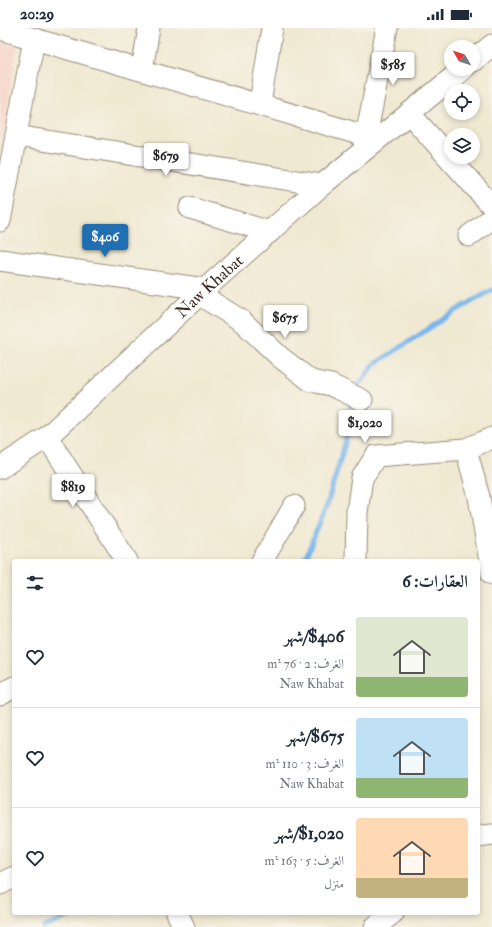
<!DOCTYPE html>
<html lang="ar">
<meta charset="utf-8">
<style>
:root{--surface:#fff;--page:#f6f6f7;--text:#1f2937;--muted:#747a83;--line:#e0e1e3;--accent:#1f6fb2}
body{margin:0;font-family:"IM FELL Double Pica",Amiri,serif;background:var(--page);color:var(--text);direction:rtl;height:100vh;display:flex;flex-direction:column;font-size:15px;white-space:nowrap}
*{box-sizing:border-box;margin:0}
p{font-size:13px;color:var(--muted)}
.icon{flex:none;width:22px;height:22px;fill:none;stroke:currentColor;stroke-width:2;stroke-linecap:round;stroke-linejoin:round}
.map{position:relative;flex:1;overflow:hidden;direction:ltr}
.side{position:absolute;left:12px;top:531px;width:468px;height:356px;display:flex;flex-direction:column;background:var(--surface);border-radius:4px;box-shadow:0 2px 6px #0003;direction:rtl}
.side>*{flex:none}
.needle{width:26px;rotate:309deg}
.tools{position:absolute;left:444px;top:12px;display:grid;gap:8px}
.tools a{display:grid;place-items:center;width:36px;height:36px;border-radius:50%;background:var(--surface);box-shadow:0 2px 6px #0003;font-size:20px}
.price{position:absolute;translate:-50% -34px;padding:0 9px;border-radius:4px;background:#fff;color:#222;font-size:13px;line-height:26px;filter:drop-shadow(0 1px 2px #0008)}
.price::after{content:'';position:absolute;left:50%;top:24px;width:12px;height:9px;margin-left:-6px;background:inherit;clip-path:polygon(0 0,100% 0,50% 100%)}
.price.current{background:var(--accent);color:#fff}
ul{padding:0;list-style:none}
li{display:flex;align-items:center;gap:12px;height:100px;padding:0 12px}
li+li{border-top:1px solid var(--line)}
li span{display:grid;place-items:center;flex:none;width:112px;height:80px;border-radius:4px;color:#555}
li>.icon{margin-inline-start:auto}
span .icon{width:48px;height:48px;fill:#fffc;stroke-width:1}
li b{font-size:17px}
h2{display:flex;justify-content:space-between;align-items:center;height:48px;padding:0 12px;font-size:17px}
.status{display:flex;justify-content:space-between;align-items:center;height:28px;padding:0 20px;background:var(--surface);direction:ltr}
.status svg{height:11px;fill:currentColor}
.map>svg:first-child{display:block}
.built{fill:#f6d2c5}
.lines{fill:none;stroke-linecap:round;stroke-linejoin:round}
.stream{stroke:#78b6eb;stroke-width:5}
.minor-casing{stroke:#968a78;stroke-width:23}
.minor{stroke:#fff;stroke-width:21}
.labels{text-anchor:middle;stroke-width:3.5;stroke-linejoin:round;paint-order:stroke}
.street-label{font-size:17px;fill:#3b2a1e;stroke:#f7f3e8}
</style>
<div class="status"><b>20:29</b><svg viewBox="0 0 49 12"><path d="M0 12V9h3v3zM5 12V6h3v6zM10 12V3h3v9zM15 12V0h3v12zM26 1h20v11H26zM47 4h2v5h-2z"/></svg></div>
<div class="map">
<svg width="492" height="899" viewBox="0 0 492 899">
<rect width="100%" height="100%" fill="#f7f3e8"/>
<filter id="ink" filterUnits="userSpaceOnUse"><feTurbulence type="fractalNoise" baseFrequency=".025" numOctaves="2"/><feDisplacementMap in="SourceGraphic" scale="8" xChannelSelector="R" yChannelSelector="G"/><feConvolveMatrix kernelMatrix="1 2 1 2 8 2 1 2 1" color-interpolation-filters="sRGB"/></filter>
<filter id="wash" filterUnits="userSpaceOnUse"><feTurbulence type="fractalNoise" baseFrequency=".012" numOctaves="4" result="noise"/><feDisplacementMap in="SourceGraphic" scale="16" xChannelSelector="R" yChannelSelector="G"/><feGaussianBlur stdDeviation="0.9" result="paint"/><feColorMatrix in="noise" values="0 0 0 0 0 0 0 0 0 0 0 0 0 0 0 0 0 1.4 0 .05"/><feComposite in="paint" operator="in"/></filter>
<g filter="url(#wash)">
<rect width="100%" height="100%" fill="#f0e9d2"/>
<path class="built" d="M0,15l17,3 -17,108z"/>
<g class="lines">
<g class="stream">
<path d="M358,358l17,-22 82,-54 35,-20"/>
<path d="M304,533l23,-56 19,-65 4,-40"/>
<path d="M44,899l34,-14"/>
</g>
</g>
</g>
<g filter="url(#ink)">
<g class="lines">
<defs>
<g id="minor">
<path d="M0,1l376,110"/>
<path d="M473,33l19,-16"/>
<path d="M142,42l7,-42"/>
<path d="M260,76l12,-76"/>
<path d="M409,85l83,93"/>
<path d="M16,108l306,49"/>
<path d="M366,109l21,-109"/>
<path d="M190,180l80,24"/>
<path d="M0,193l34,-182"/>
<path d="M469,208l23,-18"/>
<path d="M0,232l205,29"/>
<path d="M200,267l42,26 38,36 31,24 20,4 31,15"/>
<path d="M47,409l80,124"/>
<path d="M466,421l13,48 13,77"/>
<path id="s1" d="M0,440l47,-31 158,-148 117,-104 141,-116"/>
<path d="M262,533l32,-55"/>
<path d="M356,533l1,-49 5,-34 14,-22 90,-7 26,-11"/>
<path d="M0,667l14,-8"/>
<path d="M478,808l14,-2"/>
<path d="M0,856l14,-7"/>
<path d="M177,885l7,14"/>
<path d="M375,899l18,-14"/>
</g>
</defs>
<use href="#minor" class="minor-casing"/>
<use href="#minor" class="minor"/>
</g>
</g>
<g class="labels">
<g class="street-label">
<text dy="6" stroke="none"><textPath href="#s1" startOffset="278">Naw Khabat</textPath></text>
</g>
</g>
</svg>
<div class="tools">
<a><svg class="needle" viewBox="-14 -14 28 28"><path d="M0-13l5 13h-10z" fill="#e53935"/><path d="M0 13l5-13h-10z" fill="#747a83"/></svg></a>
<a><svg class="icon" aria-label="locate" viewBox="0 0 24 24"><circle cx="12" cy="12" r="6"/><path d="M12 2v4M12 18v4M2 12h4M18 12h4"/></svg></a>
<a><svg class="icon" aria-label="layers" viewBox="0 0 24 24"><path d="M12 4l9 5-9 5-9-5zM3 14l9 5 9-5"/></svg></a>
</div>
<b class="price" style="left:393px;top:58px">$585</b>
<b class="price" style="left:166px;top:149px">$679</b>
<b class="price current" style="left:105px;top:230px">$406</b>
<b class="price" style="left:285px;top:311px">$675</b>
<b class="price" style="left:365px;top:416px">$1,020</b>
<b class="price" style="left:73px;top:480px">$819</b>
<section class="side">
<h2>العقارات: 6<svg class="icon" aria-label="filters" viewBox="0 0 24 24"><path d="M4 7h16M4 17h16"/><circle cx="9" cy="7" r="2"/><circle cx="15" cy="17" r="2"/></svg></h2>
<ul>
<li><span style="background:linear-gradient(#dfe7d0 75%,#8fb573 0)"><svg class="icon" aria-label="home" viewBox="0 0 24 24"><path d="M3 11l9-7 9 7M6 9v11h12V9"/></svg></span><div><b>$406/شهر</b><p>الغرف: 2 · 76 m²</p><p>Naw Khabat</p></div><svg class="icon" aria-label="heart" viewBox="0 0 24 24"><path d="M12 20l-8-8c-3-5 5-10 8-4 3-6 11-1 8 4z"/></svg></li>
<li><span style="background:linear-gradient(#bfe0f5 75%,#8fb573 0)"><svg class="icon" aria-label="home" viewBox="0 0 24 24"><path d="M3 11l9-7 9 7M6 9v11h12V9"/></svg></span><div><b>$675/شهر</b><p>الغرف: 3 · 110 m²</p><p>Naw Khabat</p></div><svg class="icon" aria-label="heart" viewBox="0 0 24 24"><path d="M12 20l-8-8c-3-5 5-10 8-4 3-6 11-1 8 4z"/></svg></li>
<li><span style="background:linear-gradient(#ffd9b3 75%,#c2b280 0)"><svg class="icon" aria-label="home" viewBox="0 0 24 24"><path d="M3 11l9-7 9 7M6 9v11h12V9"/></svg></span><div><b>$1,020/شهر</b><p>الغرف: 5 · 163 m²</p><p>منزل</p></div><svg class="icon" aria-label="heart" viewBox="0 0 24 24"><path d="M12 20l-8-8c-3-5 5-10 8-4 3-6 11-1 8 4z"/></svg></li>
</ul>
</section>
</div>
